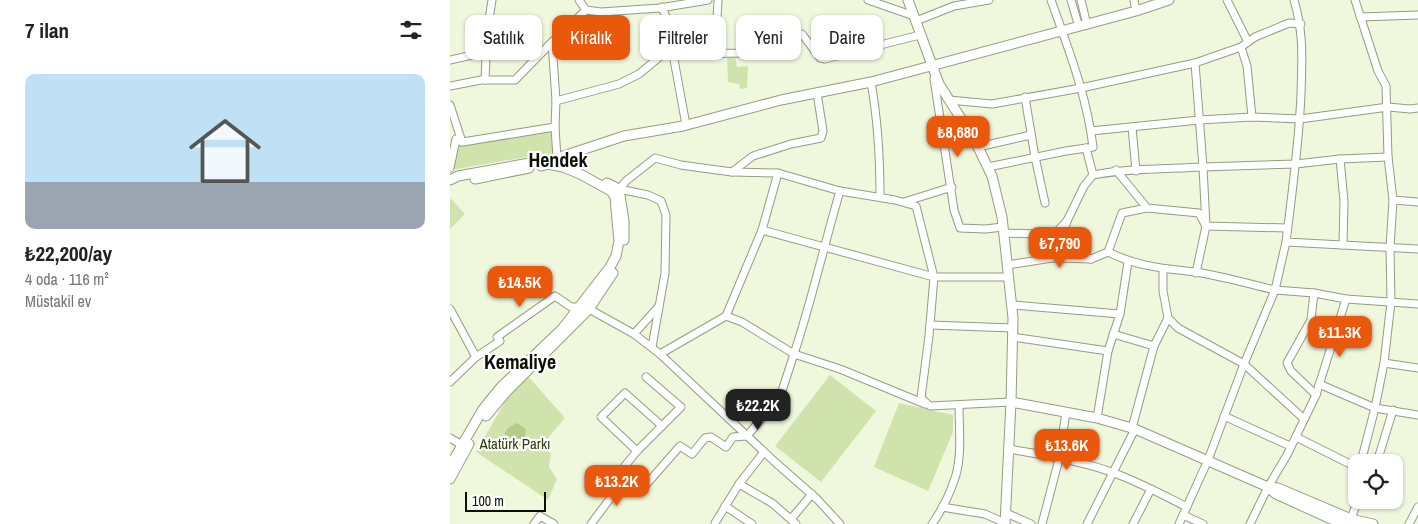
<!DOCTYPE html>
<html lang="tr">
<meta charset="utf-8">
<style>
:root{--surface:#fff;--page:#f6f6f6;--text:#222;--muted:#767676;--line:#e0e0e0;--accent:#ea580c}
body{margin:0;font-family:"Archivo Narrow",sans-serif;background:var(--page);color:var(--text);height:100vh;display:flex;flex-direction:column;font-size:19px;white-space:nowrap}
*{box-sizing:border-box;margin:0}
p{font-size:16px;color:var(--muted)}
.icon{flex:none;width:28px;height:28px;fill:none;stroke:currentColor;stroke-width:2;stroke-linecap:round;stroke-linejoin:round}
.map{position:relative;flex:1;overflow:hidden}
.side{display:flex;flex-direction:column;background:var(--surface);width:450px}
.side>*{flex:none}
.hud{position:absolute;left:15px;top:15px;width:475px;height:45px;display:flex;gap:10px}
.controls{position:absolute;left:898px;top:454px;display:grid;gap:10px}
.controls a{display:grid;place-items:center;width:55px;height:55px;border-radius:10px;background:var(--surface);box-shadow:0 1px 4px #0004;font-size:25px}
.scale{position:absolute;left:15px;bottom:12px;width:81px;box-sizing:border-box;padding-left:5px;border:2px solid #0c0f06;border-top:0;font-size:14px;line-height:18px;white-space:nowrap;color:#0c0f06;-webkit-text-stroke:4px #fff;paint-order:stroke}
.price{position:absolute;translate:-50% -42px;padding:0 11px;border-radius:10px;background:var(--accent);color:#fff;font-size:16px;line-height:32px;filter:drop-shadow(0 1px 2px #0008)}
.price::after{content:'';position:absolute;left:50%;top:30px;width:15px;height:11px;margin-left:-8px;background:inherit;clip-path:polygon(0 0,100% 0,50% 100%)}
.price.on{background:#222;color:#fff}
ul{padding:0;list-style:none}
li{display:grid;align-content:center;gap:10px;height:265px;padding:0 25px}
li+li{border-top:1px solid var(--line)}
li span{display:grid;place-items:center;height:155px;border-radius:10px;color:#555}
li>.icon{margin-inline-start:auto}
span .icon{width:90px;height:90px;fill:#fffc;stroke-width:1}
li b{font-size:21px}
h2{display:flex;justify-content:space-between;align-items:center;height:60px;padding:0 25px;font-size:21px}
.pill{padding:0 18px;border-radius:10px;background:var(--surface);box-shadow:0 1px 4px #0004;font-size:18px;line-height:45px}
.pill.on{background:var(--accent);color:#fff}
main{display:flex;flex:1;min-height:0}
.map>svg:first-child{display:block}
.green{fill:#d1e3ad}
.water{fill:#b5cb87}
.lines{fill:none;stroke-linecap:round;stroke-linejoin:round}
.minor-casing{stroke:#949c83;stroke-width:9}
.major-casing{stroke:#949c83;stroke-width:11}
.minor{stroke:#fff;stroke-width:7}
.major{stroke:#fff;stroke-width:9}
.labels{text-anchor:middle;stroke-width:4.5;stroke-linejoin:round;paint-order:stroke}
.park-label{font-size:15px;fill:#313e0c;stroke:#fff}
.district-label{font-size:20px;font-weight:bold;fill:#0c0f06;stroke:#fff}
</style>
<main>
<section class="side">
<h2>7 ilan<svg class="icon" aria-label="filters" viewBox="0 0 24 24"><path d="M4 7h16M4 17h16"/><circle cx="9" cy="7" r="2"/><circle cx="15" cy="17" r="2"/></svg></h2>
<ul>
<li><span style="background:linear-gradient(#bfe0f5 70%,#9aa5b1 0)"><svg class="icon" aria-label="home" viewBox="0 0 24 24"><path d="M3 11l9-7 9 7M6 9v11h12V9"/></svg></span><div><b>₺22,200/ay</b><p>4 oda · 116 m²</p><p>Müstakil ev</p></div></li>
</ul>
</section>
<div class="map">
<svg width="968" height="524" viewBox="0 0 968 524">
<rect width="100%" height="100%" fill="#eff8dd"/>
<g class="green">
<path d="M277,56h8l2,11 11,-1 -1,22 -7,1 -1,-5 -11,-2z"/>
<path d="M105,130v22l-104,18 8,-25z"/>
<path d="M0,198l15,16 -15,15z"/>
<path d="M77,375l38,43 -17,20 -5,10 8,5 -2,14 8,12 -9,21 -72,-48 35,-61z"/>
<path d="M380,375l46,36 -55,71 -46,-36z"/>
<path d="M449,403l54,12v17l-25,59 -54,-24z"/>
</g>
<path class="water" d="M67,423l9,6 -1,7 -2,2 2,2 -4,6 -6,2 -5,-1 -1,-7 1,-3 -6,-3 4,-6z"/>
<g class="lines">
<defs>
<g id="minor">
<path d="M129,0l7,10 15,2 59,-4 48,-8"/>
<path d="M418,0l46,16"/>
<path d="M621,0l8,27"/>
<path d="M631,0l6,25"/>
<path d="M684,0l2,11"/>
<path d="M777,0l21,42"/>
<path d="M844,0c10,34 8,59 7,94 -2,50 -9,99 -15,148l132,7"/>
<path d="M905,0l23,71 8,15 2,71 5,43 -3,48 1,54 -7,61 -9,45 -14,54"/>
<path d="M910,17l58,-2"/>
<path d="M466,21l38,-15 35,-6"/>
<path d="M791,47l6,19 5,51"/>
<path d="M265,54l3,-54"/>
<path d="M0,60l36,-8"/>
<path d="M484,79l20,131 6,18 25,1 18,-2"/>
<path d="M35,80l2,-48 5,-32"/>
<path d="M421,82c7,39 9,76 9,115"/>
<path d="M0,86l31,-6h34l37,-38"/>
<path d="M575,97l10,60 10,46"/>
<path d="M499,100l43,4 89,-16 114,-25 46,-16 14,-10 34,-14 12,1"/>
<path d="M106,101l-4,-59 34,-32"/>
<path d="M0,105l12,37"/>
<path d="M236,125l-13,-71 74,-1 10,-3 5,-8 18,-6 22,-2 18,24 5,1 95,-24"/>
<path d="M682,127l4,44"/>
<path d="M641,131l108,-11 53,-3 48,2 88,-12 22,2 8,-1"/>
<path d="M528,147l53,-12"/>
<path d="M107,158l-2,-31 1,-26 63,-17 20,-10 23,-19 11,-1 -3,-27 -8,-20"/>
<path d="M890,159l4,42 -1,44"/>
<path d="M538,167l78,-16 27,-4c-6,-51 -25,-99 -42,-147"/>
<path d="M0,168l6,-29 6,3 7,-1 86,-14"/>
<path d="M666,170l31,38 52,5 7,13 81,2"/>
<path d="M282,172l21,-16 38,-12 30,-6 2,-7 -6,-38"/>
<path d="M328,173l-16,57 172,47h75"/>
<path d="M643,175c36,-7 74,-6 110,-8l-8,-104"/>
<path d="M169,189l29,6 13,6 5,14 -1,58 -13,74"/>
<path d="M390,191c-16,54 -28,109 -46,163l46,15 85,35"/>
<path d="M167,192l9,-11 29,-23 26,7 21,3 30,4 46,1 62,18 55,9 21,6 18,71 -5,59 -8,62 9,8 81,-4"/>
<path d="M943,200l25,2"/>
<path d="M454,202l48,-15"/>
<path d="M617,221l17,-35 9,-11 -7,-27"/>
<path d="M553,233l35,1 10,6"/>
<path d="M601,238c8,0 13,4 13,12l-6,8h-6l-6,-3 -2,-10 23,-24 -6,20"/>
<path d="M658,252l14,-39 25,-5"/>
<path d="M608,258l33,1 -27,-9"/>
<path d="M641,259l17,-7c31,15 54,16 87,20 27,4 54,12 80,18l-31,74 -36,96 -29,64"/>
<path d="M557,265l45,-7"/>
<path d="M746,273l10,-47 -3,-59 93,-3 44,-5 48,-2"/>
<path d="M864,293l-3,27 -24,43 4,8 25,24"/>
<path d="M896,299l72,5"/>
<path d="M562,305l108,9 -12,37 -11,67"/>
<path d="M0,309l26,48"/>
<path d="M670,314l8,-52"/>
<path d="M718,318l10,10 66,36 60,55"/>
<path d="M480,325l83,3"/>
<path d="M184,334l25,-28"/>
<path d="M663,334l41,12 -22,82"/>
<path d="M47,337l58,-41 16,11h9l9,2 45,25 26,20 116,109 41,36 23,25"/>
<path d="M563,337l95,14"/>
<path d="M704,346l14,-28 -5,-27v-22"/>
<path d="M210,354l66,-38 36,-86"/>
<path d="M934,363l34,5"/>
<path d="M196,377l35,30 -44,44 -13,16 21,19 35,-40 12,8 13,-16 6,-1 15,10 7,-10 14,-1 33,-39 14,-43 -52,-32 -16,-6"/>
<path d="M0,382l26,-25 24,-16"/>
<path d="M869,384l56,24 43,7"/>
<path d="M774,416l66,30"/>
<path d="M846,437l60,30"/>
<path d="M0,438l12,7"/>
<path d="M559,449c33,6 74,12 105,24 25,9 49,22 73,34"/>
<path d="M187,451l-36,-34 24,-24 37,33"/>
<path d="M927,462l16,-52"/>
<path d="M289,484l33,19 24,21"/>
<path d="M275,506l27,18"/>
<path d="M492,507l43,7 20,9"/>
<path d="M556,513l25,11"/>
<path d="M733,515l20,9"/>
<path d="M341,519l21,-25"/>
<path d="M265,523l24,-39 25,-32"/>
<path d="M84,524l6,-8 14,8"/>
<path d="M141,524l21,-28 18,-17"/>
<path d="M482,524c10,-14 19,-33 24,-49 6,-22 3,-48 3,-70"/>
<path d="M592,524l17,-65 7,-47"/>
<path d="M637,524l48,-95"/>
<path d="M683,524l18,-35"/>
<path d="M800,524l18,-37 19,-32 29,-60 30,-96 -32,-6 -39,-3 11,-48"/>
<path d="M899,524l7,-19 1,-5"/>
<path d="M959,524l9,-17"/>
</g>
<g id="major">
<path d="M458,0l31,84 35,55 18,37 10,41 11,101 -2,84 -6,122"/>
<path d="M25,179l54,-11"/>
<path d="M0,180l8,-4 99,-18 67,-22 59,-10 98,-26 90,-18 265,-71 33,-11"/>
<path d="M157,183l12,6 5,32v19"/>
<path d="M561,402l86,16 38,11 133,58 10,1 73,31 22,5"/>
<path d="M36,416l21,-25 82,-82 24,-36"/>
<path d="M0,466l33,-57 18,-22 61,-58 48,-62 6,-11 3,-15 -2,-21 -2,-23 -4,-6 -31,-17 -17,-7 -15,-3 -7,2"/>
<path d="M0,479l19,-35"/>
<path d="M818,487l8,7 66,30"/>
</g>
</defs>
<use href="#minor" class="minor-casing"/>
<use href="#major" class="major-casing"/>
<use href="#minor" class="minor"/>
<use href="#major" class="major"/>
</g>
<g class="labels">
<g class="park-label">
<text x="65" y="449">Atatürk Parkı</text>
</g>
<g class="district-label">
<text x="108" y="167">Hendek</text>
<text x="70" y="369">Kemaliye</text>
</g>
</g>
</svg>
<div class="controls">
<a><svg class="icon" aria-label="locate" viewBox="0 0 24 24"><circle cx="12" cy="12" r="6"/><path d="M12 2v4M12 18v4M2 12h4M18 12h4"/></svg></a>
</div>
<div class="scale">100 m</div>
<b class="price" style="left:508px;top:158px">₺8,680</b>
<b class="price" style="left:610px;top:269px">₺7,790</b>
<b class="price" style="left:70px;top:308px">₺14.5K</b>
<b class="price" style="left:890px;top:358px">₺11.3K</b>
<b class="price on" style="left:308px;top:431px">₺22.2K</b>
<b class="price" style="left:617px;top:471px">₺13.6K</b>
<b class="price" style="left:167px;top:507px">₺13.2K</b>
<div class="hud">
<a class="pill">Satılık</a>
<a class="pill on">Kiralık</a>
<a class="pill">Filtreler</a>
<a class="pill">Yeni</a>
<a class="pill">Daire</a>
</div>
</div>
</main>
